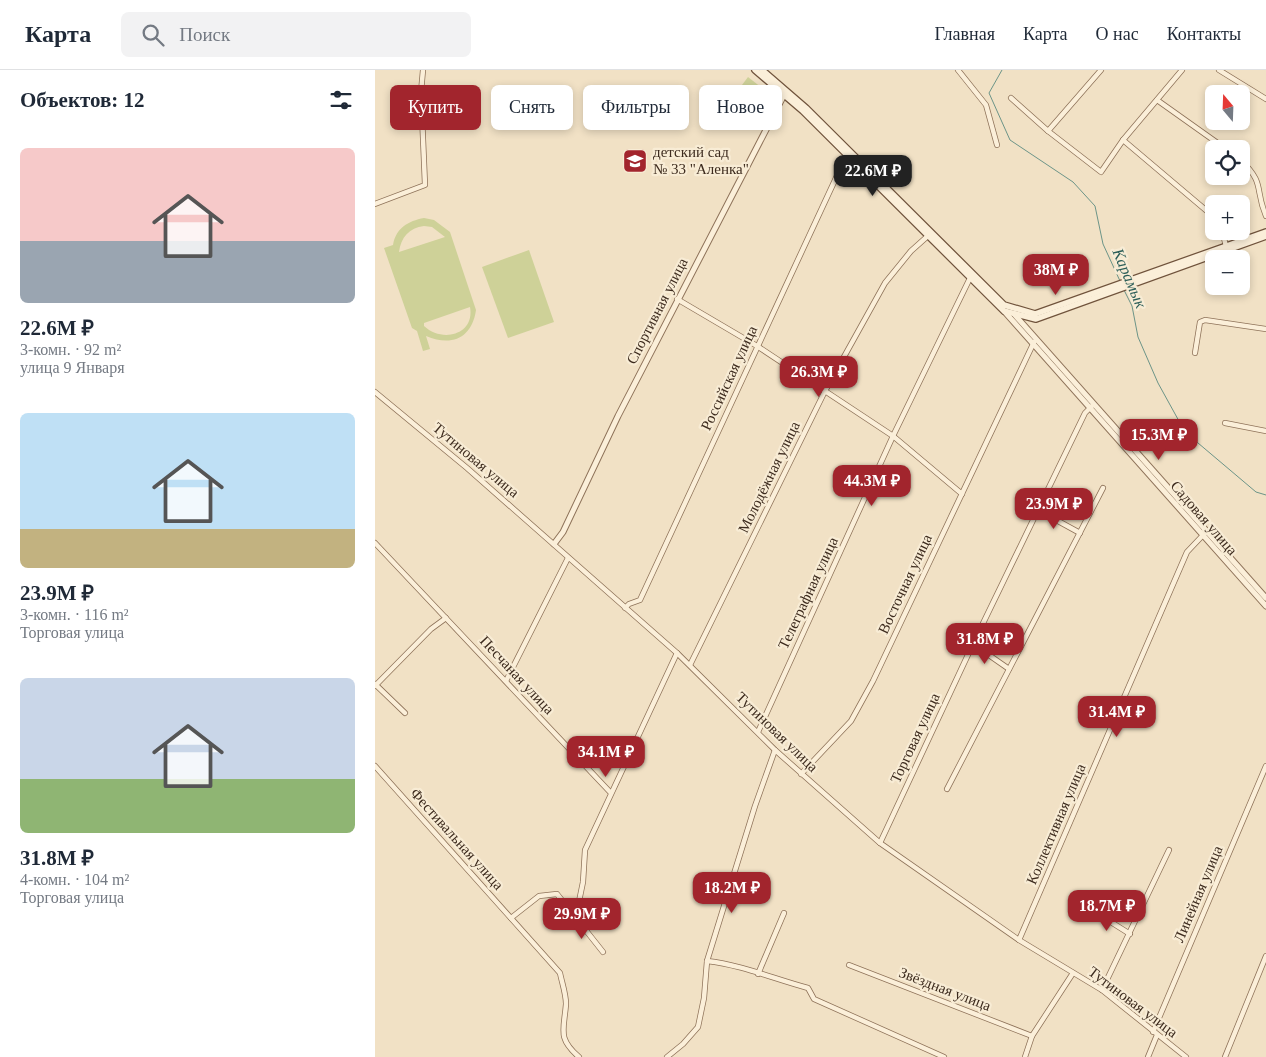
<!DOCTYPE html>
<html lang="ru">
<meta charset="utf-8">
<style>
:root{--surface:#fff;--page:#f2f2f3;--text:#1f2937;--muted:#747a83;--line:#e0e1e3;--accent:#a2252d}
body{margin:0;font-family:Georgia,serif;background:var(--page);color:var(--text);height:100vh;display:flex;flex-direction:column;font-size:19px;white-space:nowrap}
*{box-sizing:border-box;margin:0}
p{font-size:16px;color:var(--muted)}
.icon{flex:none;width:28px;height:28px;fill:none;stroke:currentColor;stroke-width:2;stroke-linecap:round;stroke-linejoin:round}
.map{position:relative;flex:1;overflow:hidden}
.sheet{display:flex;flex-direction:column;background:var(--surface);width:375px}
.sheet>*{flex:none}
.top-card{position:absolute;left:15px;top:15px;width:475px;height:45px;display:flex;gap:10px}
.needle{width:32px;rotate:341deg}
.tools{position:absolute;left:830px;top:15px;display:grid;gap:10px}
.tools a{display:grid;place-items:center;width:45px;height:45px;border-radius:8px;background:var(--surface);box-shadow:0 2px 8px #0003;font-size:25px}
.price{position:absolute;translate:-50% -42px;padding:0 11px;border-radius:10px;background:var(--accent);color:#fff;font-size:16px;line-height:32px;filter:drop-shadow(0 1px 2px #0008)}
.price::after{content:'';position:absolute;left:50%;top:30px;width:15px;height:11px;margin-left:-8px;background:inherit;clip-path:polygon(0 0,100% 0,50% 100%)}
.price.active{background:#222;color:#fff}
ul{padding:0;list-style:none}
li{display:grid;align-content:center;gap:10px;height:265px;padding:0 20px}
li span{display:grid;place-items:center;height:155px;border-radius:8px;color:#555}
li>.icon{margin-inline-start:auto}
span .icon{width:90px;height:90px;fill:#fffc;stroke-width:1}
li b{font-size:21px}
h2{display:flex;justify-content:space-between;align-items:center;height:60px;padding:0 20px;font-size:21px}
.pill{padding:0 18px;border-radius:8px;background:var(--surface);box-shadow:0 2px 8px #0003;font-size:18px;line-height:45px}
.pill.active{background:var(--accent);color:#fff}
header{display:flex;align-items:center;gap:30px;box-sizing:border-box;height:70px;padding:0 25px;background:var(--surface);border-bottom:1px solid var(--line)}
header strong{font-size:24px}
nav{display:flex;gap:28px;margin-inline-start:auto;font-size:18px}
.search{width:350px;height:45px;background:var(--page);display:flex;align-items:center;gap:12px;box-sizing:border-box;padding:0 18px;border-radius:8px;color:var(--muted);font-size:19px}
main{display:flex;flex:1;min-height:0}
.map>svg:first-child{display:block}
.green{fill:#ced198;fill-rule:evenodd}
.lines{fill:none;stroke-linecap:round;stroke-linejoin:round}
.stream{stroke:#6c9488;stroke-width:1}
.minor-casing{stroke:#8e7259;stroke-width:6}
.tertiary-casing{stroke:#8e7259;stroke-width:7}
.secondary-casing{stroke:#70533c;stroke-width:8}
.minor{stroke:#fbefd9;stroke-width:4.5}
.tertiary{stroke:#fbefd9;stroke-width:5}
.secondary{stroke:#fbefd9;stroke-width:5.5}
.labels{text-anchor:middle;stroke-width:4.5;stroke-linejoin:round;paint-order:stroke}
.poi-label{font-size:15px;fill:#3d2b1e;stroke:#f8ecd5;text-anchor:start}
.street-label{font-size:15px;fill:#3d2b1e;stroke:#f8ecd5}
.water-label{font-size:16px;font-style:italic;fill:#2c5e58;stroke:#f8ecd5}
</style>
<header>
<strong>Карта</strong>
<div class="search"><svg class="icon" aria-label="search" viewBox="0 0 24 24"><circle cx="10" cy="10" r="6"/><path d="M15 15l6 6"/></svg>Поиск</div>
<nav><a>Главная</a><a>Карта</a><a>О нас</a><a>Контакты</a></nav>
</header>
<main>
<section class="sheet">
<h2>Объектов: 12<svg class="icon" aria-label="filters" viewBox="0 0 24 24"><path d="M4 7h16M4 17h16"/><circle cx="9" cy="7" r="2"/><circle cx="15" cy="17" r="2"/></svg></h2>
<ul>
<li><span style="background:linear-gradient(#f6c9c9 60%,#9aa5b1 0)"><svg class="icon" aria-label="home" viewBox="0 0 24 24"><path d="M3 11l9-7 9 7M6 9v11h12V9"/></svg></span><div><b>22.6M ₽</b><p>3-комн. · 92 m²</p><p>улица 9 Января</p></div></li>
<li><span style="background:linear-gradient(#bfe0f5 75%,#c2b280 0)"><svg class="icon" aria-label="home" viewBox="0 0 24 24"><path d="M3 11l9-7 9 7M6 9v11h12V9"/></svg></span><div><b>23.9M ₽</b><p>3-комн. · 116 m²</p><p>Торговая улица</p></div></li>
<li><span style="background:linear-gradient(#c9d6e8 65%,#8fb573 0)"><svg class="icon" aria-label="home" viewBox="0 0 24 24"><path d="M3 11l9-7 9 7M6 9v11h12V9"/></svg></span><div><b>31.8M ₽</b><p>4-комн. · 104 m²</p><p>Торговая улица</p></div></li>
</ul>
</section>
<div class="map">
<svg width="891" height="987" viewBox="0 0 891 987">
<rect width="100%" height="100%" fill="#f1e1c5"/>
<g class="green">
<path d="M373,7l23,18 -10,12 -22,-18z"/>
<path d="M49,148l10,2 16,12 26,78c-4,28 -24,37 -50,26l4,13 -7,2 -6,-20 -5,-3 -28,-80 9,-3c3,-17 15,-24 31,-27zM49,156l8,1 13,10 -46,15c2,-15 10,-24 25,-26zM95,237c5,28 -28,36 -46,19v-3z"/>
<path d="M154,180l25,72 -46,16 -26,-71z"/>
</g>
<g class="lines">
<g class="stream">
<path d="M627,0l-13,23 21,47 63,42 22,24 8,38 17,37"/>
<path d="M749,220l8,16 6,31 20,46 27,49 71,60 10,3"/>
</g>
<defs>
<g id="minor">
<path d="M583,0l28,35 11,40"/>
<path d="M844,0l47,29"/>
<path d="M636,28l37,33 53,41 22,-32 59,-70"/>
<path d="M782,30l69,49"/>
<path d="M673,61l53,-61"/>
<path d="M748,70l91,77"/>
<path d="M866,90c25,25 13,28 25,56"/>
<path d="M0,134l50,-19 -4,-93 2,-22"/>
<path d="M847,161l4,15"/>
<path d="M302,229l80,47 136,90 69,58"/>
<path d="M820,283l5,-31 5,-2 61,9"/>
<path d="M0,322l92,76 210,185 98,97 105,93 139,97 83,50 84,67"/>
<path d="M850,353l41,8"/>
<path d="M663,440l42,23"/>
<path d="M0,473l235,249"/>
<path d="M250,538l4,-4 11,-4 208,-448"/>
<path d="M598,574l36,25"/>
<path d="M315,595l135,-274 60,-108 26,-32 19,-17"/>
<path d="M131,611l62,-123"/>
<path d="M0,614l30,29"/>
<path d="M0,616l56,-57 15,-11"/>
<path d="M383,662l135,-296 78,-160"/>
<path d="M0,696l185,207c2,10 6,21 6,31 -2,26 -9,34 13,53"/>
<path d="M426,704l50,-53 22,-40 161,-339"/>
<path d="M572,719l156,-301"/>
<path d="M505,773l93,-199 112,-231 7,-7"/>
<path d="M720,842l35,22"/>
<path d="M201,846l7,-34 2,-32 92,-197"/>
<path d="M136,848l28,-22 18,-2 46,58"/>
<path d="M644,870l168,-388 18,-19"/>
<path d="M332,891c35,4 67,18 101,27l6,11 130,58"/>
<path d="M474,895l183,71"/>
<path d="M383,904l26,-61"/>
<path d="M727,920l67,-140"/>
<path d="M778,962l113,-266"/>
<path d="M292,987l16,-13 15,-17 6,-29 3,-37 48,-155 20,-56"/>
<path d="M650,987l7,-21 41,-63"/>
<path d="M773,987l9,-22"/>
<path d="M850,987l41,-101"/>
</g>
<g id="tertiary">
<path d="M629,241l262,295"/>
<path d="M639,244l252,284"/>
<path d="M179,474l9,-12 55,-116 167,-323"/>
</g>
<g id="secondary">
<path d="M380,0l48,41 201,200 32,8 230,-83"/>
<path d="M387,0l44,38 198,197 31,9 231,-82"/>
</g>
</defs>
<use href="#minor" class="minor-casing"/>
<use href="#tertiary" class="tertiary-casing"/>
<use href="#secondary" class="secondary-casing"/>
<use href="#minor" class="minor"/>
<use href="#tertiary" class="tertiary"/>
<use href="#secondary" class="secondary"/>
</g>
<defs>
<symbol id="school-square" viewBox="-11 -11 22 22"><rect x="-9" y="-9" width="18" height="18" rx="4" fill="#a2252d" stroke="#f8ecd5"/><path d="M0-5L7-2L0 1L-7-2ZM-4 1L0 2.5L4 1V4Q0 6-4 4Z" fill="#fff"/></symbol>
</defs>
<g fill-rule="evenodd">
<use href="#school-square" x="246" y="77" width="28" height="28"/>
</g>
<g class="labels">
<g class="poi-label">
<text x="278" y="87">детский сад<tspan x="278" dy="17">№ 33 "Аленка"</tspan></text>
</g>
<g class="street-label">
<text transform="translate(282 241) rotate(-63)" y="5">Спортивная улица</text>
<text transform="translate(354 308) rotate(-65)" y="5">Российская улица</text>
<text transform="translate(101 390) rotate(40)" y="5">Тутиновая улица</text>
<text transform="translate(394 407) rotate(-64)" y="5">Молодёжная улица</text>
<text transform="translate(829 448) rotate(49)" y="5">Садовая улица</text>
<text transform="translate(530 514) rotate(-65)" y="5">Восточная улица</text>
<text transform="translate(433 523) rotate(-65)" y="5">Телеграфная улица</text>
<text transform="translate(142 605) rotate(47)" y="5">Песчаная улица</text>
<text transform="translate(402 662) rotate(44)" y="5">Тутиновая улица</text>
<text transform="translate(540 668) rotate(-65)" y="5">Торговая улица</text>
<text transform="translate(681 754) rotate(-67)" y="5">Коллективная улица</text>
<text transform="translate(82 769) rotate(48)" y="5">Фестивальная улица</text>
<text transform="translate(823 824) rotate(-67)" y="5">Линейная улица</text>
<text transform="translate(570 919) rotate(21)" y="5">Звёздная улица</text>
<text transform="translate(758 932) rotate(37)" y="5">Тутиновая улица</text>
</g>
<g class="water-label">
<text transform="translate(755 208) rotate(67)" y="6">Карамык</text>
</g>
</g>
</svg>
<div class="tools">
<a><svg class="needle" viewBox="-14 -14 28 28"><path d="M0-13l5 13h-10z" fill="#e53935"/><path d="M0 13l5-13h-10z" fill="#747a83"/></svg></a>
<a><svg class="icon" aria-label="locate" viewBox="0 0 24 24"><circle cx="12" cy="12" r="6"/><path d="M12 2v4M12 18v4M2 12h4M18 12h4"/></svg></a>
<a>+</a>
<a>−</a>
</div>
<b class="price active" style="left:498px;top:127px">22.6M ₽</b>
<b class="price" style="left:681px;top:226px">38M ₽</b>
<b class="price" style="left:444px;top:328px">26.3M ₽</b>
<b class="price" style="left:784px;top:391px">15.3M ₽</b>
<b class="price" style="left:497px;top:437px">44.3M ₽</b>
<b class="price" style="left:679px;top:460px">23.9M ₽</b>
<b class="price" style="left:610px;top:595px">31.8M ₽</b>
<b class="price" style="left:742px;top:668px">31.4M ₽</b>
<b class="price" style="left:231px;top:708px">34.1M ₽</b>
<b class="price" style="left:357px;top:844px">18.2M ₽</b>
<b class="price" style="left:732px;top:862px">18.7M ₽</b>
<b class="price" style="left:207px;top:870px">29.9M ₽</b>
<div class="top-card">
<a class="pill active">Купить</a>
<a class="pill">Снять</a>
<a class="pill">Фильтры</a>
<a class="pill">Новое</a>
</div>
</div>
</main>
